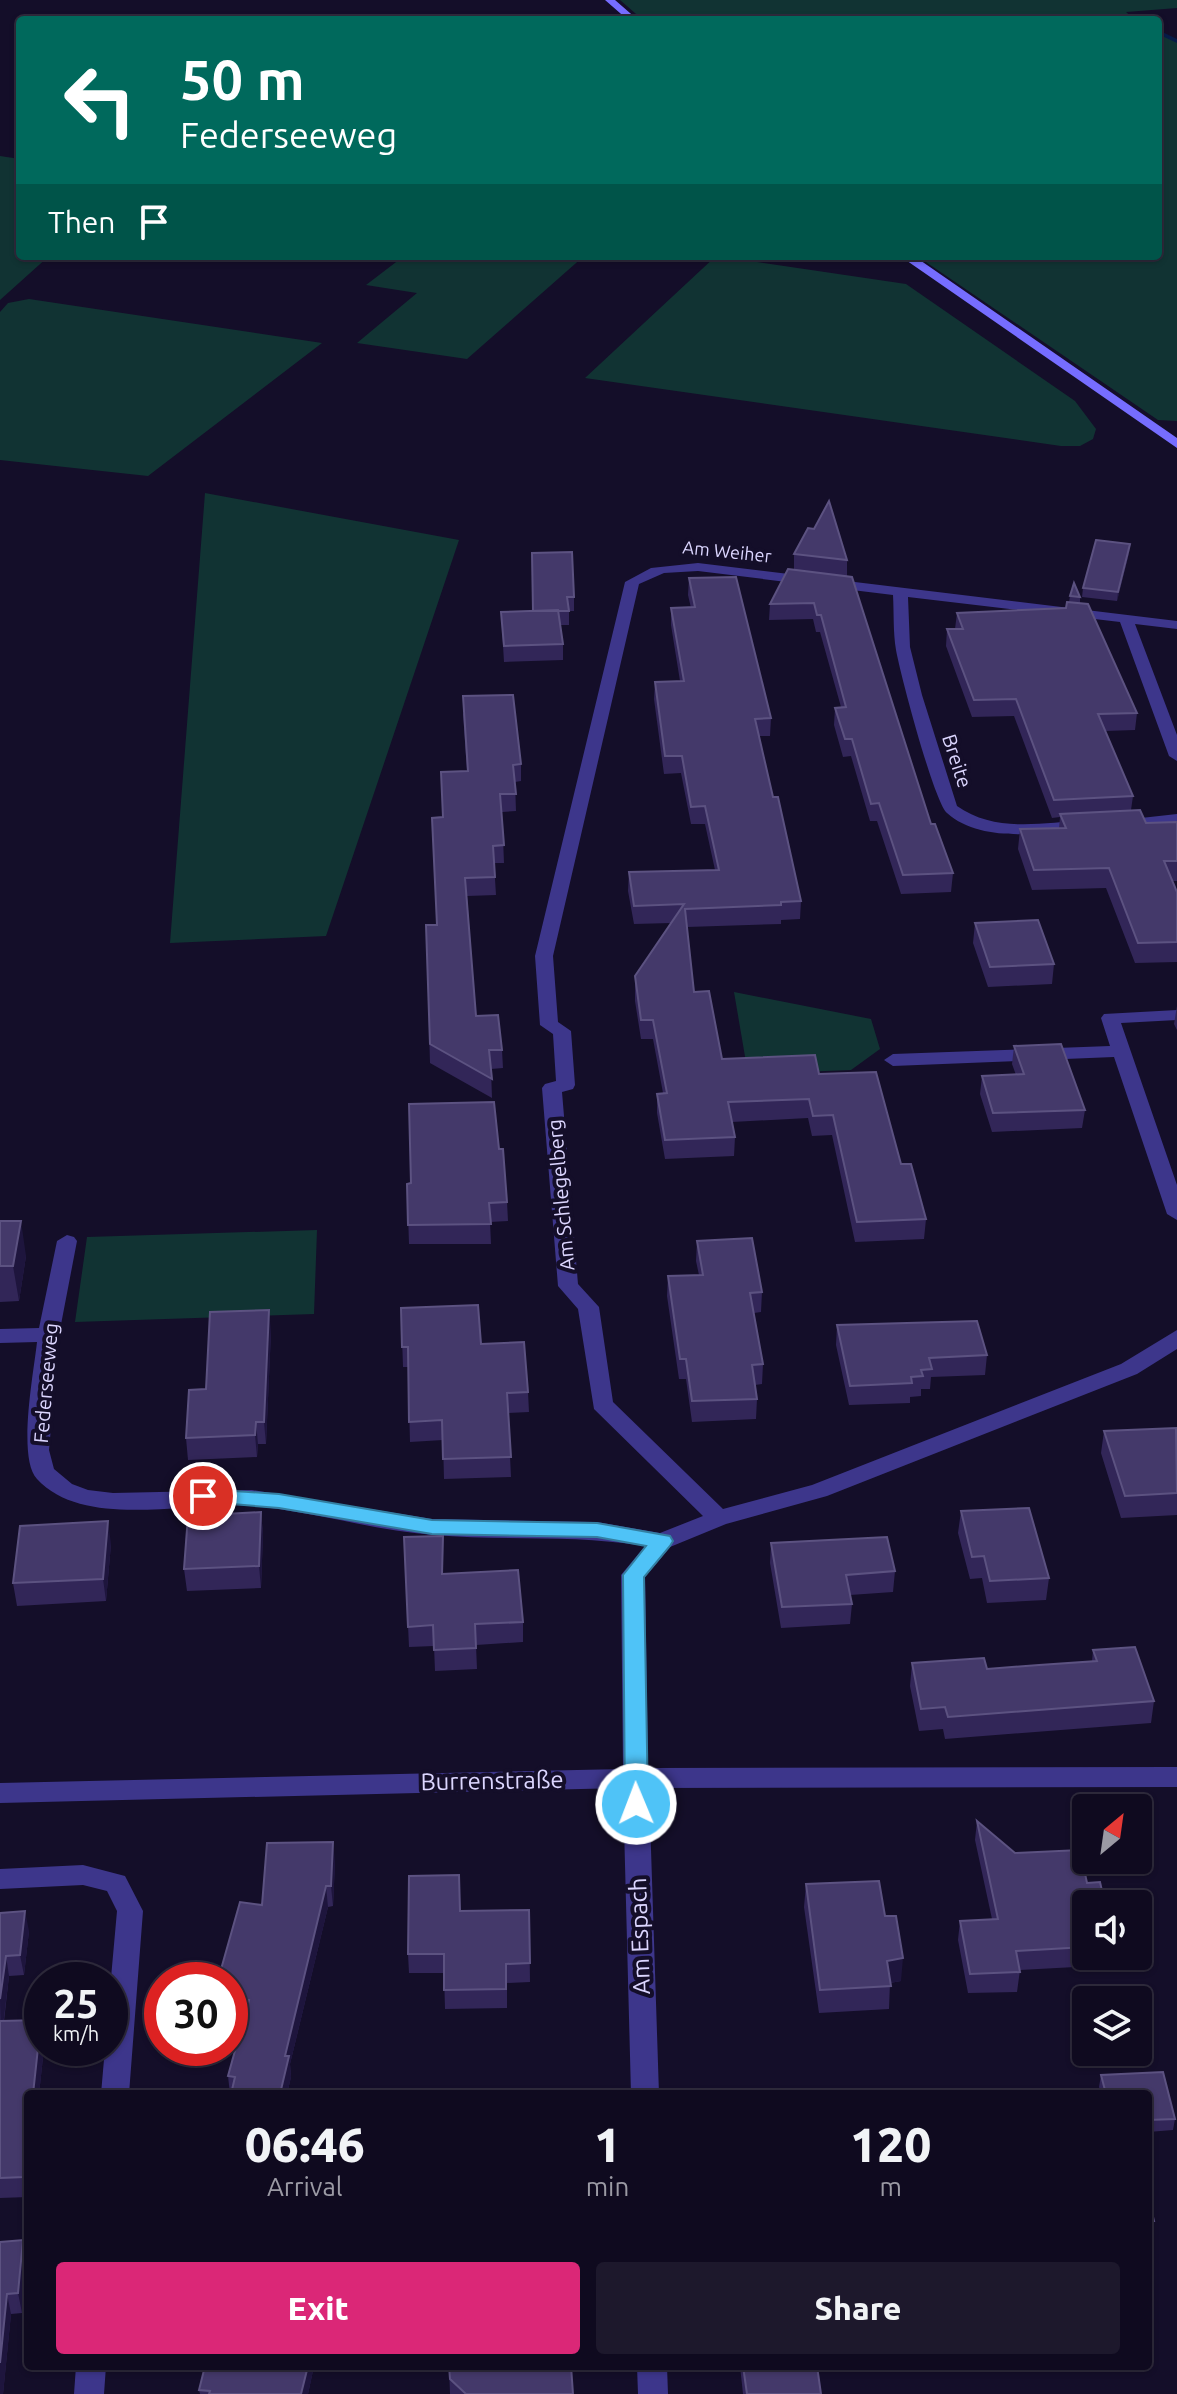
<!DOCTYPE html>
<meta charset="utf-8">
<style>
body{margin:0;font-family:Ubuntu,sans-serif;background:#1d182c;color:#f1f3f6;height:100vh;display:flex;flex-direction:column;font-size:30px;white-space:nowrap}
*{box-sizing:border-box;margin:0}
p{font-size:26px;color:#9b9aa4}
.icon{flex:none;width:44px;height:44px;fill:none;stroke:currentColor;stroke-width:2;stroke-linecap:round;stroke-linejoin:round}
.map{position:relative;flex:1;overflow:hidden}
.sheet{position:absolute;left:24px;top:2090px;width:1128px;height:280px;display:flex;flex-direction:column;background:#0f0a1f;border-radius:8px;box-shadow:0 2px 6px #0004,0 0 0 2px #2f2b3d}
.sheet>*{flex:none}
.banner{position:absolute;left:16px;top:16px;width:1146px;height:244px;border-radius:8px;box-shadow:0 2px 6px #0004,0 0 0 2px #2f2b3d;background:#00695c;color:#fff;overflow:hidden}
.needle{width:52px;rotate:29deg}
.buttons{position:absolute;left:1072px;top:1794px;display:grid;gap:16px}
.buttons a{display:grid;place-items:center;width:80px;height:80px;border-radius:8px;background:#0f0a1f;box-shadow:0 2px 6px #0004,0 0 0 2px #2f2b3d;font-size:40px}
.speed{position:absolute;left:24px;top:1962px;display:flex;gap:16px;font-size:40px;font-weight:700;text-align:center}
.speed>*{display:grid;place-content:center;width:104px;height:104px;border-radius:50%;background:#0f0a1f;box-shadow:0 2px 6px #0004,0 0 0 2px #2f2b3d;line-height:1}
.speed small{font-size:20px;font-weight:400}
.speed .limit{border:12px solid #d22;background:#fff;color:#111}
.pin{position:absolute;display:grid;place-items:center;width:68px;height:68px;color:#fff;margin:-34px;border:4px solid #fff;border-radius:50%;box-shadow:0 2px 8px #0007}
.me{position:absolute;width:88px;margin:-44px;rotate:359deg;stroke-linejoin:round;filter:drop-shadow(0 0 6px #0008)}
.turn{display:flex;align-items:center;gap:28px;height:168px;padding:0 32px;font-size:36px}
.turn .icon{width:104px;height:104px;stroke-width:2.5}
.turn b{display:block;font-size:56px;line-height:68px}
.then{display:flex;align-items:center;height:76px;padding:0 32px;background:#0003;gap:16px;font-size:30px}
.eta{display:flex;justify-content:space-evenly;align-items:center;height:136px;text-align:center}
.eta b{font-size:48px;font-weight:800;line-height:56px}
.cta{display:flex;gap:16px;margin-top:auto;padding:16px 32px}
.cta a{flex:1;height:92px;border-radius:8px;background:#db2777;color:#fff;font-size:32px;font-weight:800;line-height:92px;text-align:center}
.cta a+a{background:#1d182c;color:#f1f3f6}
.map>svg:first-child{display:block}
</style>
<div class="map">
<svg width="1177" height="2394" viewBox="0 0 1177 2394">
<rect width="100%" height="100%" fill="#140e29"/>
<!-- green -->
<path fill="#133" d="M620 0H1177V8L1126 12 1135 20H643Z
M1158 32 1177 41V421L1158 420 917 256H1158Z
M0 156 20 159V256H49L0 300Z
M404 256H584L467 359 357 343 417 293 366 285Z
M716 256 906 284 1075 401 1096 429 1093 439 1080 446H1061L585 378Z
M29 299 322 343 148 476 0 460V312L8 303Z
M205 493 459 540 326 936 170 943Z
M734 992 871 1019 880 1049 851 1070 748 1074Z
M317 1230 314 1314 75 1322 87 1237Z"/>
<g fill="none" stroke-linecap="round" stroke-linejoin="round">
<!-- stream -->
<path fill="#071c49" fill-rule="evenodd" d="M1158 30 1177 39V43L1158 34Z"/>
<!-- street -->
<path fill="#3d368b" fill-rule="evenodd" d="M698 563 1177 621V629L1135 624 1177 735V761L1169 756 1120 622 908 597 910 647 922 695 957 806C995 833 1042 823 1085 820L1093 825C1084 834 1043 834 1028 834 1000 835 968 832 947 813 934 802 900 673 896 650 893 632 894 613 893 595L698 571 664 573 639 584 553 956 558 1022 571 1031 575 1085 573 1089 562 1092 578 1284 599 1307 613 1402 723 1509 812 1485 1121 1364 1177 1330V1349L1137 1374 827 1496 726 1524 670 1547 645 1577 648 1768 1177 1767V1787L649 1788 659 2094H631L623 1788 0 1803V1783L623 1769 621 1575 645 1546C572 1534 505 1541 433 1535 373 1530 314 1512 253 1506 190 1500 85 1531 37 1479 17 1458 34 1371 37 1342L0 1343V1329L39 1328 57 1241 67 1235 74 1237 77 1241 59 1335 49 1450 54 1469 72 1484 88 1490 113 1493 252 1490 432 1519 597 1522 660 1533 703 1516 594 1409 578 1309 558 1286 542 1088 545 1084 556 1081 553 1034 540 1025 535 956 625 582 651 568Z
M1177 814V824L1141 828 1133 823 1141 818Z
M1177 1010V1020L1121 1023 1177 1185V1220L1167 1214 1114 1057 893 1066 884 1060 893 1054 1110 1046 1101 1018 1104 1014Z
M83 1865 125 1876 143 1911 129 2094H101L105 2048H110V1989L117 1911 107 1891 83 1885 0 1889V1869Z
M76 2366H106L104 2394H74Z
M637 2366H667L668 2394H638Z"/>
<!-- secondary -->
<path fill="#766dff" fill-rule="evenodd" d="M605 0H615L638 20H628Z
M900 256H914L1177 438V448Z"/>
</g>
<!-- wall -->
<path fill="#322658" d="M1130 544 1129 553 1117 601 1082 597 1083 588Z
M532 553 574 597V611H569V625H560L563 644V660L504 662 501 612 533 611Z
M794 554 847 560V576L931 824 953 873 951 892 901 894 877 821H870L851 756 843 757 834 725 835 708 841 707 820 632H816L813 619 769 620 770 604 794 569Z
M689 578 771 718 770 736H759L773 797 801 901 800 919 781 920V924L687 927 694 992 722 1059 819 1074 901 1164 926 1219 924 1239 855 1242 832 1135 812 1136 808 1118 732 1122 735 1137 734 1156 665 1159 657 1113V1094L663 1093 653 1039H641L635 1001V976L671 923 634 924 628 891 629 872 715 870 705 824H691L681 773 664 774 654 699 655 682 680 681 671 625V608H691L688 595Z
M1070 596 1080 597V603L1137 713 1135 730 1105 731 1133 796 1131 810 1146 823 1177 822V881H1172L1177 892V962L1135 963 1106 888 1032 890 1018 849 1020 829 1059 828 1060 817 1052 818 1014 716 972 717 946 646 947 629H955L957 613 1066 608 1069 602Z
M463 713 521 764V781L515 782 516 811 502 812 504 863H494L496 895 467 896 476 1016 502 1050 503 1068 491 1069 492 1098 430 1063 426 925H437L443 817 467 771Z
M975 923 1054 964 1052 984 988 987 973 943Z
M1177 1006V1030L1174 1024Z
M1014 1046 1085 1110 1082 1128 992 1132 980 1094 982 1076 1016 1075 1012 1064Z
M499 1149 507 1202 508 1221 490 1222 491 1244H409L407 1184 411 1183Z
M0 1221 26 1256 19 1301 0 1302Z
M697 1241 762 1292 761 1312 754 1313 763 1364 762 1384 755 1385 757 1399 756 1419 692 1422 686 1379H679L667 1296 668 1276 699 1275 696 1261Z
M401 1308 481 1344 528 1392 529 1412 508 1413 511 1477 444 1479 443 1440 410 1442 408 1367H403Z
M837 1325 987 1355 985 1375 931 1377 930 1389H921V1396L910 1397V1403L849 1405 836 1345Z
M271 1332 266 1444H258L257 1457 188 1460 186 1438 206 1389Z
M1177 1430V1515L1121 1518 1101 1453 1104 1431Z
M961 1511 1049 1578 1046 1600 987 1603 982 1578 970 1579 958 1533Z
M261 1512 263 1534 261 1588 187 1591 184 1569Z
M443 1536V1574L523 1622V1642L476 1645 477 1669 435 1671 434 1646 409 1647 404 1537Z
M771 1543 895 1571 893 1592 850 1595 852 1604 850 1624 781 1628 770 1563Z
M111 1544 106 1601 17 1606 13 1583Z
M1093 1650 1154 1701 1151 1723 945 1739 943 1729 919 1731 910 1686 912 1663 987 1669 1092 1661Z
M977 1821 1015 1853 1086 1904V1956H1114L1112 1965 1020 1970 1017 1992 968 1993 958 1940 960 1921 992 1919 975 1840Z
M335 1862 333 1906 328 1907 290 2064 291 2077 287 2094H230L228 2076 243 2020 230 2018V1980L262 1905Z
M806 1884 885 1916 901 1981 890 1983 889 2009 819 2013 804 1907Z
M529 1910 530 1982 507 1983V2008L445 2009 444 1973H409L408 1954 460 1911Z
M0 1913 29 1931 24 1975 9 1976 4 2021 41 2020 42 2026V2048H44L39 2094H28V2197L0 2198Z
M1163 2072 1175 2119 1173 2130 1148 2132V2094H1101L1099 2087 1101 2075Z
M1148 2196 1154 2221 1149 2243H1148Z
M23 2240 27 2261 22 2313 11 2314 3 2394H0V2242Z
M205 2366H314L308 2394H200L199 2390Z
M449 2366 573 2394H450Z
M740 2366H817L821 2394H743Z"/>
<!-- shaded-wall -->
<path fill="#1e153d" d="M1130 544 1129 553 1117 601 1118 592Z
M21 1221 26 1256 19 1301 13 1266Z
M269 1310 271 1332 266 1444 264 1422Z
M256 1422 258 1444 257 1457 255 1435Z
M261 1512 263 1534 261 1588 259 1566Z
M108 1521 111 1544 106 1601 103 1579Z
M333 1842 335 1862 333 1906 331 1886Z
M326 1886 328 1907 290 2064 291 2077 287 2094H280L285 2056Z
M25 1911 29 1931 24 1975 20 1955Z
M6 1956 9 1976 1 2042 0 1999Z
M903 1958 901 1981 884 1984 887 1961Z
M41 2020 42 2048H44L39 2094H33Z
M28 2138V2197L24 2177Z
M23 2240 27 2261 22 2313 18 2293Z
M7 2294 11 2314 3 2394H0V2363Z
M308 2366H314L308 2394H301Z"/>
<!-- building -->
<path fill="#44396a" stroke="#5c5281" stroke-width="2" d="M829 501 847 560 794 554 808 528 814 529Z
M1096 540 1130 544 1118 592 1083 588Z
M572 552 574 597H567L569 611H533L532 553Z
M788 569 852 577 931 824H935L953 873 903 875 879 803 871 804 852 739H845L835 708 846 707 821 615H817L814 603 770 604Z
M736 577 771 718 755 719 773 797H778L801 901 781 902V905L685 909 694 992 709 991 722 1059 815 1055 819 1074 876 1072 901 1164H911L926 1219 857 1222 833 1115 813 1116 809 1099 728 1102 735 1137 665 1140 657 1094 667 1093 653 1020H641L635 976 684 904 634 906 629 872 719 870 705 806 691 807 682 756H665L655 682 684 681 671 608 695 607 689 578Z
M1074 583 1080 597 1070 596Z
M1067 602 1088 604 1137 713 1098 714 1133 796 1054 800 1016 699 974 700 947 629H963L957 613 1066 608Z
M558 610 563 644 504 646 501 612Z
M513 695 521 764 513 765 516 794H500L504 845 493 846 495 877 465 878 476 1016 498 1015 502 1050H489L492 1079 430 1044 426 925H437L432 818 443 817 441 772 468 771 463 696Z
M1140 810 1146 823 1177 822V861H1164L1177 892V942L1138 943 1109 868 1034 870 1020 829 1066 828 1060 814Z
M1038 920 1054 964 990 967 975 923Z
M1061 1044 1085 1110 993 1113 982 1076 1024 1074 1014 1046Z
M494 1102 499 1149H503L507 1202 489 1203 491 1224 408 1225 407 1184 411 1183 409 1104Z
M0 1221H21L13 1266H0Z
M752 1238 762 1292 750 1293 763 1364 752 1365 757 1399 692 1401 686 1359H680L668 1276 703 1275 697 1241Z
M478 1305 481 1344 524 1342 528 1392 507 1393 511 1457 443 1459 442 1420 409 1422 408 1347H402L401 1308Z
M269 1310 264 1422H256L255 1435 186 1438 189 1390 206 1389 210 1312Z
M977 1321 987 1355 929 1358 932 1369 921 1370 923 1376 911 1377 912 1383 850 1386 837 1325Z
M1176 1428 1177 1493 1125 1496 1104 1431Z
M1029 1508 1049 1578 990 1581 984 1556 972 1557 961 1511Z
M261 1512 259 1566 184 1569 188 1516Z
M108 1521 103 1579 13 1583 20 1526Z
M443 1536 442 1574 518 1570 523 1622 475 1624 476 1648 434 1650 433 1625 408 1627 404 1537Z
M887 1537 895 1571 846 1575 852 1604 782 1607 771 1543Z
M1135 1647 1154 1701 948 1717 945 1707 921 1709 912 1663 984 1658 987 1669 1039 1665 1097 1661 1093 1650Z
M977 1821 1015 1853 1080 1850 1087 1883 1100 1882 1105 1904H1086V1947L1016 1951 1020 1972 970 1974 960 1921 998 1919Z
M333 1842 331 1886H326L285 2056H289L280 2094H231L235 2077 228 2076 249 2000 230 1998V1980H218L240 1902 262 1905 267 1843Z
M459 1875 460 1911 529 1910 530 1963 506 1964V1989L444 1990V1954H408L409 1876Z
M879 1881 885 1916H896L903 1958 887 1961 891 1986 820 1990 806 1884Z
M25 1911 20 1955 6 1956 0 1999V1913Z
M41 2020 33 2094H28V2138L24 2177 0 2178V2021Z
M1163 2072 1175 2119 1148 2120V2094H1106L1101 2075Z
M1148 2196 1154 2221H1148Z
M23 2240 18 2293 7 2294 0 2363V2242Z
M205 2366H308L301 2394H209L210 2391 199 2390Z
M449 2366H571L573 2394H466L450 2379Z
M743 2366H817L821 2394H747Z"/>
<!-- route -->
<path fill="#4fc3f7" stroke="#337fa1" stroke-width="2" d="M203 1489 279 1494 432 1520 597 1523 670 1536 673 1541 670 1546 644 1577 648 1804 645 1810 636 1813 628 1810 625 1804 623 1575 646 1546 597 1537 432 1534 279 1508 196 1501 193 1496 196 1491Z"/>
<g text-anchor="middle" stroke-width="8" stroke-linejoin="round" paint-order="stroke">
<!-- far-street labels -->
<g font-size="18" fill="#dcd6ff" stroke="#140e29">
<text transform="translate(727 552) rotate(6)" y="6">Am Weiher</text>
</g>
<!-- street labels -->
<g font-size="20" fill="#dcd6ff" stroke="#140e29">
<text transform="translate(957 761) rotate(72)" y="7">Breite</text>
<text transform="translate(561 1195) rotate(-95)" y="7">Am Schlegelberg</text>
<text transform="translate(46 1383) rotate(-85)" y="7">Federseeweg</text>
</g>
<!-- near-street labels -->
<g font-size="24" fill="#dcd6ff" stroke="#140e29">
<text transform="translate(492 1781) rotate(-1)" y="8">Burrenstraße</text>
<text transform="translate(640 1936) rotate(-92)" y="8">Am Espach</text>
</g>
</g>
</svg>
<div class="buttons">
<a><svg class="needle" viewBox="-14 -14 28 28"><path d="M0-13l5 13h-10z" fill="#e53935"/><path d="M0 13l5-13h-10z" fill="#9b9aa4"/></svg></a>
<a><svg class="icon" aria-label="sound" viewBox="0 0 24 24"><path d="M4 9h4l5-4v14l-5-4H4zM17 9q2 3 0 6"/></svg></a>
<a><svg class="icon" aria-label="layers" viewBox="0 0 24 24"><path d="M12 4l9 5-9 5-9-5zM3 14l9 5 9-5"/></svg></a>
</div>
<div class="speed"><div>25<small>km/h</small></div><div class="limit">30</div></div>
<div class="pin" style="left:203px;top:1496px;background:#d93025"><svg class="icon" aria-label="arrive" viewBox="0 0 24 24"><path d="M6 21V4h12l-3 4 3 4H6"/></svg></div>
<svg class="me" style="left:636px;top:1804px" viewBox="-20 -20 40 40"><circle r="17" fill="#4fc3f7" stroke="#fff" stroke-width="3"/><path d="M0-11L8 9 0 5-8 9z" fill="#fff"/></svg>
<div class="banner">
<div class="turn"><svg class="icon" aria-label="left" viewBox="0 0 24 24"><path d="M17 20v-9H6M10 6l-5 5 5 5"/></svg><div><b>50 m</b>Federseeweg</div></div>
<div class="then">Then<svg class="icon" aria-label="arrive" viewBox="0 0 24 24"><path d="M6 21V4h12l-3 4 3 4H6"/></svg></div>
</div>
<section class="sheet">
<div class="eta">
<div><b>06:46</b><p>Arrival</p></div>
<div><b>1</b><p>min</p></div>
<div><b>120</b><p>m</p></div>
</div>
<div class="cta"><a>Exit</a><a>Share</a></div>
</section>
</div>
